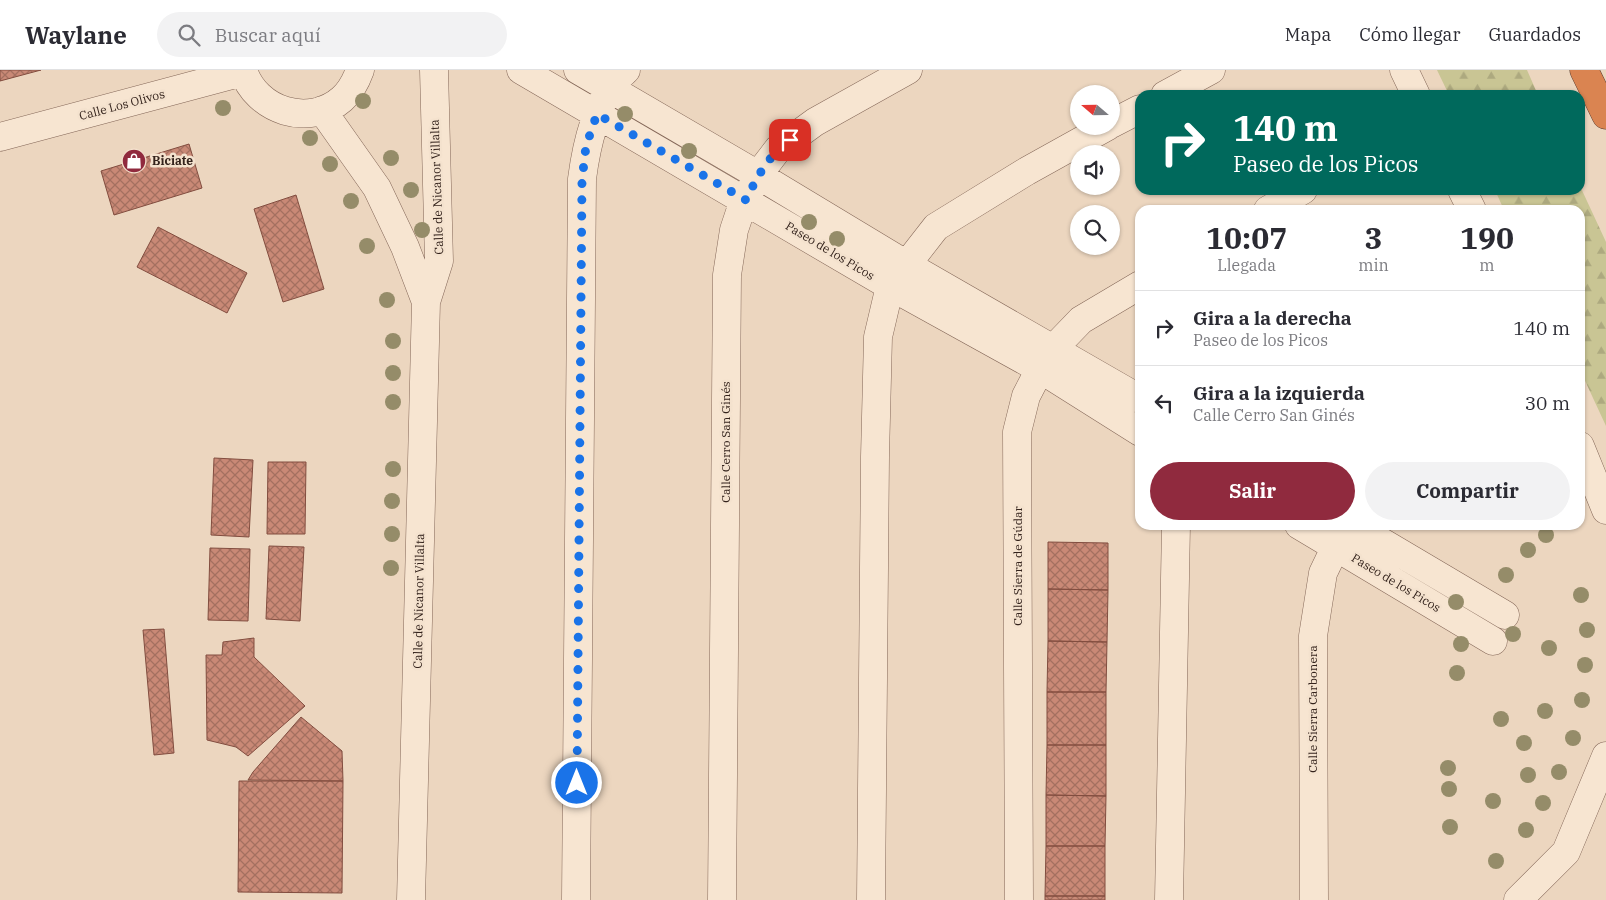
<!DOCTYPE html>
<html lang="es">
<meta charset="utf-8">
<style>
body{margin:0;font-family:"IBM Plex Serif",serif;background:#f2f2f3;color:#2b2b33;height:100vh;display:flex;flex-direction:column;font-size:19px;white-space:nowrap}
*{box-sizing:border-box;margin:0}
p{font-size:16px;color:#7c7c81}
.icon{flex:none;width:28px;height:28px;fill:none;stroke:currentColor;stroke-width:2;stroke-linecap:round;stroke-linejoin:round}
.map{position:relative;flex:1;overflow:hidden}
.details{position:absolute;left:1135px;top:135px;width:450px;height:325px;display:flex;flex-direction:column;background:#fff;border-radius:15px;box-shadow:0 1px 4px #0004}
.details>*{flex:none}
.guide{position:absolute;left:1135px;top:20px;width:450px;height:105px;border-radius:15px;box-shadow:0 1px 4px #0004;background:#00695c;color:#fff;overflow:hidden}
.needle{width:32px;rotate:290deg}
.buttons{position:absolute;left:1070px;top:15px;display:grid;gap:10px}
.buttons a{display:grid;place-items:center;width:50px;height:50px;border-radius:50%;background:#fff;box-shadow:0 1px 4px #0004;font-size:25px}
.pin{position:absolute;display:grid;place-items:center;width:42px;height:42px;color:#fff;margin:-21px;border-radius:10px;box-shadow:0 2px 8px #0006}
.me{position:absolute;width:55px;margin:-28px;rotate:0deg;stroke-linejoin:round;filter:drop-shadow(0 0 4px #0008)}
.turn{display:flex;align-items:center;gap:18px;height:105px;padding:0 15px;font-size:22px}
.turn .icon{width:65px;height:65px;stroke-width:2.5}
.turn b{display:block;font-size:35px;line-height:42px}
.eta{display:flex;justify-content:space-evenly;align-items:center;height:85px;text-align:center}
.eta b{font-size:30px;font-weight:700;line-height:35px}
.button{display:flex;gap:10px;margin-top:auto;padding:10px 15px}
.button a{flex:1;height:58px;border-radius:30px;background:#902a3e;color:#fff;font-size:20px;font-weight:700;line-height:58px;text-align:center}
.button a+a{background:#f2f2f3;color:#2b2b33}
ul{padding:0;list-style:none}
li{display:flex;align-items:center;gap:15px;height:75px;padding:0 15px;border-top:1px solid #e1e1e2}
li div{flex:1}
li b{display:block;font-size:19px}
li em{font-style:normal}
header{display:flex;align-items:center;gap:30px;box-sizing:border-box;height:70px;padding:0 25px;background:#fff;border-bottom:1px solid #e1e1e2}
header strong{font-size:24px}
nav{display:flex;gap:28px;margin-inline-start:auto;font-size:18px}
.search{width:350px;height:45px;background:#f2f2f3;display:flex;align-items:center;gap:12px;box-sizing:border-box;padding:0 18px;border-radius:28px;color:#7c7c81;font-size:19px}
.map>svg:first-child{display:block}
</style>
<header>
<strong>Waylane</strong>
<div class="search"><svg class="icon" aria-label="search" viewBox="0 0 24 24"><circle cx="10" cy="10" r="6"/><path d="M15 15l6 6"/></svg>Buscar aquí</div>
<nav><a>Mapa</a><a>Cómo llegar</a><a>Guardados</a></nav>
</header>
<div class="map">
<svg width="1606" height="830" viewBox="0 0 1606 830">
<defs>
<pattern id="forest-firs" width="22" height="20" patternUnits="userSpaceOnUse" patternTransform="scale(1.25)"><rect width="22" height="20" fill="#c9c594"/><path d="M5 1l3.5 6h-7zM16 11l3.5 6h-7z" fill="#ada97f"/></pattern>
<pattern id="building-cross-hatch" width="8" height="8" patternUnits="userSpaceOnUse" patternTransform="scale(1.25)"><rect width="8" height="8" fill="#c98976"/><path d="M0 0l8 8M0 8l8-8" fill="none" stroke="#a47060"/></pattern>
</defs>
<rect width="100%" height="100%" fill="#ecd6bf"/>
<!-- forest -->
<path fill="url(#forest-firs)" d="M1437 0H1527L1538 25H1449Z
M1580 116 1606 172V356L1580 300V140H1504L1495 120H1580Z"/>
<!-- building -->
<path fill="url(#building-cross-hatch)" stroke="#824d3f" d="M0 0H41L0 11Z
M189 74 202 118 114 145 101 101Z
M296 125 324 219 283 232 254 139Z
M158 157 247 203 227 243 137 197Z
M214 388 253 390 249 467 211 465Z
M268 392H306L305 464H267Z
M1048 472 1108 473V520L1048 519Z
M269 476 304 477 300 551 266 549Z
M210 478 250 479 248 551 208 550Z
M1048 519 1108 520 1107 572 1048 571Z
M164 559 174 683 154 685 143 560Z
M254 568V587L305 636 248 686 236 677 207 670 206 585H222L223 572Z
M1048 571 1107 572 1106 622H1047Z
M1047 622H1106V675H1047Z
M301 647 342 681 343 711 248 710 253 702Z
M1047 675H1106V726L1046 725Z
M239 711H343L342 823 238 822Z
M1046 725 1106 726 1105 776H1046Z
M1046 776H1105V826H1045Z
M1045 826H1105V830H1045Z"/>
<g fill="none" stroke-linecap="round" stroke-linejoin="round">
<!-- street casing -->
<g stroke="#846758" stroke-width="29">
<path id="street" d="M243 0C256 41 309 58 342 29 351 21 356 11 360 0
M521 0 890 216 1040 299 1140 362
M578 0 758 105 907 195 1140 329
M1404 0 1416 25
M1165 25 1211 0
M322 40 377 118 405 177 426 232
M1111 54 1140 39
M0 67 243 2
M1462 120 1472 140
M1268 140 1303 120
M1580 376 1606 440
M1299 455 1493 571
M1353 455 1505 545
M411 830 426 232 439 191 434 0
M576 830 582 109C586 78 594 41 613 14 616 9 622 4 626 0
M722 830 727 205 734 160 741 139 758 105 778 79 815 52 908 0
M871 830 875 387 878 267 890 216 936 157 1027 101 1108 56
M1019 830 1017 362 1026 326 1040 299 1054 278 1081 250 1140 215
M1169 830 1176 455
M1314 830 1313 566 1323 503 1346 455
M1518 830 1566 782 1606 686"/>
</g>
<!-- highway casing -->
<g stroke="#51372c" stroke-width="29">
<path id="highway" d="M1584 0 1606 45"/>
</g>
<!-- street -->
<use href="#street" stroke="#f7e5d1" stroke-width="28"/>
<!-- highway -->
<use href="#highway" stroke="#da8451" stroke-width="28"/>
</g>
<!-- trees -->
<g fill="#958c69">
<circle cx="363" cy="31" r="8"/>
<circle cx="223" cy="38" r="8"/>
<circle cx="625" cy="44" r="8"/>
<circle cx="310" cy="68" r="8"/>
<circle cx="689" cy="81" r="8"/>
<circle cx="391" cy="88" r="8"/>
<circle cx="330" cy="94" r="8"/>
<circle cx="411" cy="120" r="8"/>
<circle cx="351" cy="131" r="8"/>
<circle cx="809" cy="152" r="8"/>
<circle cx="422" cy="160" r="8"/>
<circle cx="837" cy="169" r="8"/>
<circle cx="367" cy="176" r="8"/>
<circle cx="387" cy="230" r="8"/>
<circle cx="393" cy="271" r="8"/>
<circle cx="393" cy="303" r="8"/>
<circle cx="393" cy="332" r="8"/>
<circle cx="393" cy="399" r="8"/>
<circle cx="392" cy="431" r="8"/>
<circle cx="392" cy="464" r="8"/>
<circle cx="1546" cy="465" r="8"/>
<circle cx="1528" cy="480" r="8"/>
<circle cx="391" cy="498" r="8"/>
<circle cx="1506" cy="505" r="8"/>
<circle cx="1581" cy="525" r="8"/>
<circle cx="1456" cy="532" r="8"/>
<circle cx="1587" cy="560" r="8"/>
<circle cx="1513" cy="564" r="8"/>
<circle cx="1461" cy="574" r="8"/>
<circle cx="1549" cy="578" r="8"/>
<circle cx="1585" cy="595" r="8"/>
<circle cx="1457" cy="603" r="8"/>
<circle cx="1582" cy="630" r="8"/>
<circle cx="1545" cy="641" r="8"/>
<circle cx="1501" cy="649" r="8"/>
<circle cx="1573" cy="668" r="8"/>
<circle cx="1524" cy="673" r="8"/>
<circle cx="1448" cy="698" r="8"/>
<circle cx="1559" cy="702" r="8"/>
<circle cx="1528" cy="705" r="8"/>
<circle cx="1449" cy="719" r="8"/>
<circle cx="1493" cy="731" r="8"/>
<circle cx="1543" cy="733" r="8"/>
<circle cx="1450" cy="757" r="8"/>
<circle cx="1526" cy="760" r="8"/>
<circle cx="1496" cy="791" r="8"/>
</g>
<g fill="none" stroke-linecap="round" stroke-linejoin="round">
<!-- route -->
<path stroke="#1a73e8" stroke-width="9" stroke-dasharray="0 16.2" d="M577 713 582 110 586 76 597 44 746 130C757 107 768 86 790 70"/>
</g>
<!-- icons -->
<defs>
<g id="shop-disc" transform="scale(1.25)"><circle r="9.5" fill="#902a3e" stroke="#f4e2ce"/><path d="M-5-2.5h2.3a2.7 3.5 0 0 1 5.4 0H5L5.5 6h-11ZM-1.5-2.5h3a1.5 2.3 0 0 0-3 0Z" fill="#fff"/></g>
</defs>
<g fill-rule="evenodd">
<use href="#shop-disc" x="134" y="91"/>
</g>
<g text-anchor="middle" stroke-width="5" stroke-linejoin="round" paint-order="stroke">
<!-- street labels -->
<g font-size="12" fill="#34231c" stroke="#f4e2ce">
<text transform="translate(122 35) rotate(-15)" y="4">Calle Los Olivos</text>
<text transform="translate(437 117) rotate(-92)" y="4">Calle de Nicanor Villalta</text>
<text transform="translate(830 181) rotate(31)" y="4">Paseo de los Picos</text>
<text transform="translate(726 372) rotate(-90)" y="4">Calle Cerro San Ginés</text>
<text transform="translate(1018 496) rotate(-90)" y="4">Calle Sierra de Gúdar</text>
<text transform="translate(1396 513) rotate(31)" y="4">Paseo de los Picos</text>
<text transform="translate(419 531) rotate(-89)" y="4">Calle de Nicanor Villalta</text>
<text transform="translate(1313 639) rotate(-90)" y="4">Calle Sierra Carbonera</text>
</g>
<!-- poi labels -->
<g font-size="12" font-weight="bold" fill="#34231c" stroke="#f4e2ce" text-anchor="start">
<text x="152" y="95">Biciate</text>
</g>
</g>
</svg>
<div class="buttons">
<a><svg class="needle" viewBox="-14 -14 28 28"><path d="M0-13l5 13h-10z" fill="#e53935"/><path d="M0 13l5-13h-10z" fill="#7c7c81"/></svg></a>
<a><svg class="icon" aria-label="sound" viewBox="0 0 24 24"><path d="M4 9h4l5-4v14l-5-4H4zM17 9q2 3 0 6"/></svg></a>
<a><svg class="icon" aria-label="search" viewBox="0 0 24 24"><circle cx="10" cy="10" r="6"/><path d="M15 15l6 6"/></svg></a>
</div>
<div class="pin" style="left:790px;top:70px;background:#d93025"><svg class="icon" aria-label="arrive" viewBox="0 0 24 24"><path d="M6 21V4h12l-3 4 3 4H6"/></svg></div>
<svg class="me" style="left:577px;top:713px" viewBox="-20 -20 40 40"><circle r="17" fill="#1a73e8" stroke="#fff" stroke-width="3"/><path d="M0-11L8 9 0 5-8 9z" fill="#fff"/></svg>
<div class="guide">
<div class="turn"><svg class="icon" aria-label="right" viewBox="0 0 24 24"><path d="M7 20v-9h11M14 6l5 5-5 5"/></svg><div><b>140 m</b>Paseo de los Picos</div></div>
</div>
<section class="details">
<div class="eta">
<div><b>10:07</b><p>Llegada</p></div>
<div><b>3</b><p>min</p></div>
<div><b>190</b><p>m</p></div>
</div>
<ul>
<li><svg class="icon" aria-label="right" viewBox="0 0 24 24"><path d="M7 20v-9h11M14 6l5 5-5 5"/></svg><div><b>Gira a la derecha</b><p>Paseo de los Picos</p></div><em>140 m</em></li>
<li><svg class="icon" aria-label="left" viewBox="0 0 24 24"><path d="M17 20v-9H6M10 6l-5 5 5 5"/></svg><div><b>Gira a la izquierda</b><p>Calle Cerro San Ginés</p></div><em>30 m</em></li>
</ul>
<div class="button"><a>Salir</a><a>Compartir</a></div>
</section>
</div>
